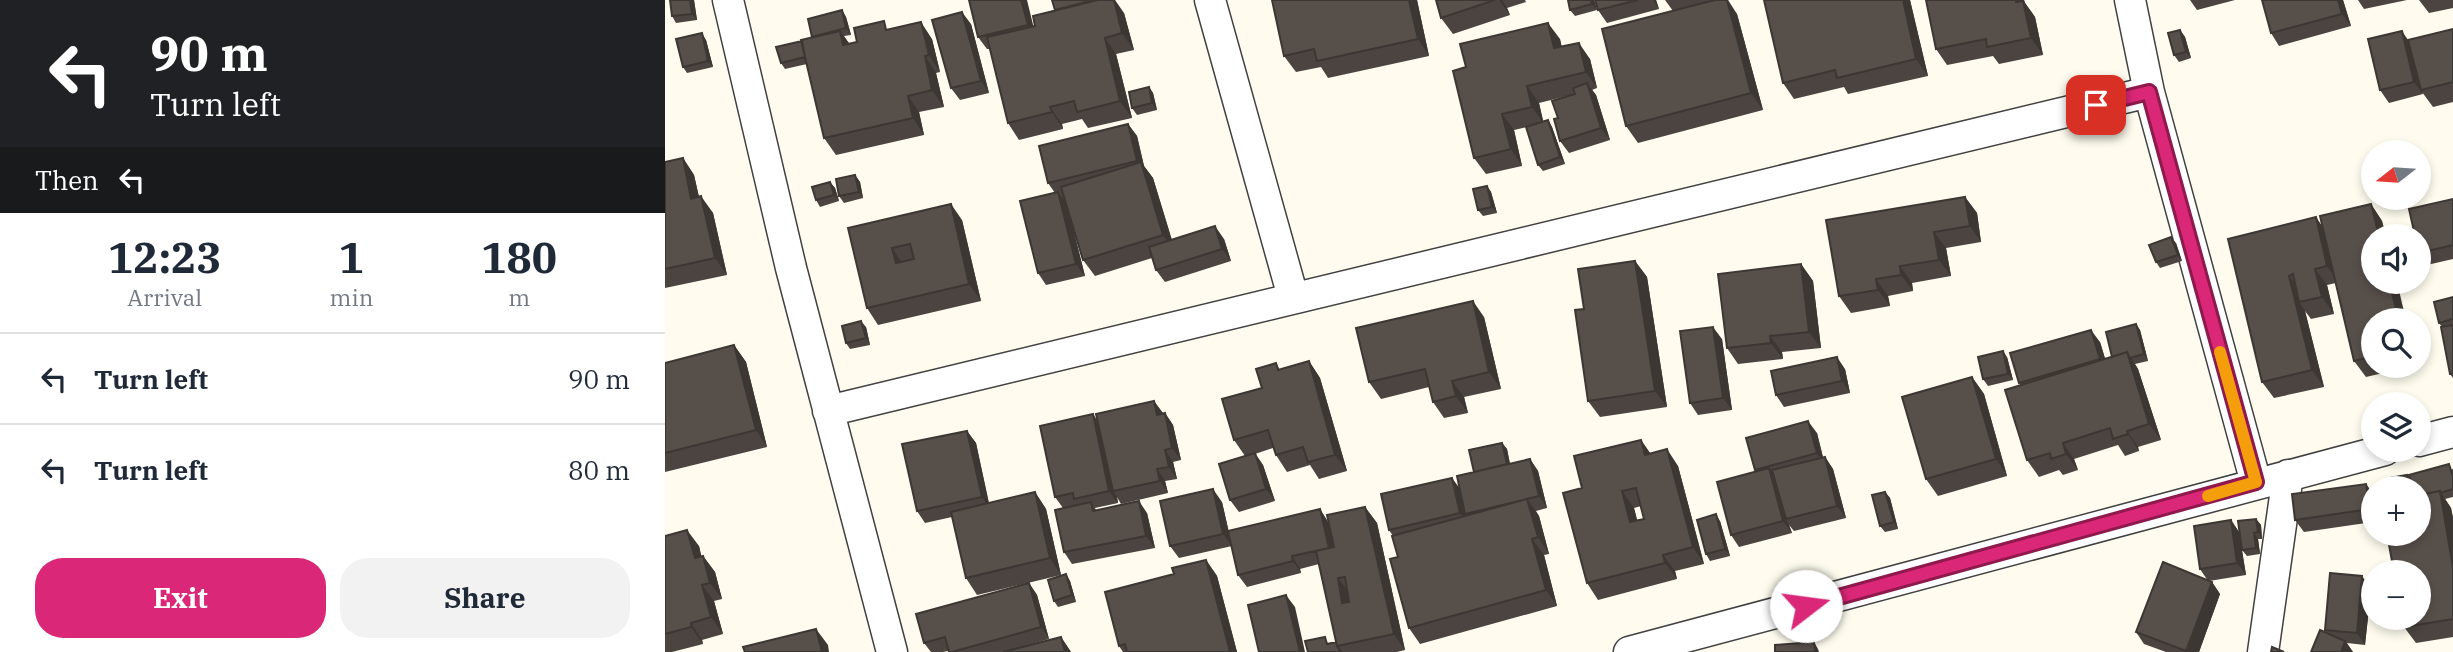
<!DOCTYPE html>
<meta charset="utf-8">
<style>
body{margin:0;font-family:"IBM Plex Serif",serif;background:#f2f2f3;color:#1f2937;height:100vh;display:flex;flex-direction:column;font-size:26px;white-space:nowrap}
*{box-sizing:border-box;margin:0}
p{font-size:23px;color:#747a83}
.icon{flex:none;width:38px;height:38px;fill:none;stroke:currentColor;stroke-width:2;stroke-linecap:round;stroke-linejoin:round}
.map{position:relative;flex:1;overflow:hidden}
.details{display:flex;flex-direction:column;background:#fff;width:665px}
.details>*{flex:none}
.top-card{background:#202124;color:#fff;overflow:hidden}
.needle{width:46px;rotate:253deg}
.fabs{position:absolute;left:1696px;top:140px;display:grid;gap:14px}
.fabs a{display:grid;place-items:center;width:70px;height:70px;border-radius:50%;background:#fff;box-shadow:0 4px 10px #0003;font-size:35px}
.pin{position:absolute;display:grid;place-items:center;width:60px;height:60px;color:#fff;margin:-30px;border-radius:14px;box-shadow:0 4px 10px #0006}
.me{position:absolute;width:77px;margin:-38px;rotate:75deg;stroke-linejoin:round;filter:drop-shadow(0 0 5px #0008)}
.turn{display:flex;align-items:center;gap:24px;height:147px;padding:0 35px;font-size:32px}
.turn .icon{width:91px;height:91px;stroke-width:2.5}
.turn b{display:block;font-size:49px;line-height:60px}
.then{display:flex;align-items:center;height:66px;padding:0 35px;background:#0003;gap:14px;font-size:26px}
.eta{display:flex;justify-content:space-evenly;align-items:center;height:119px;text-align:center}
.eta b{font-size:42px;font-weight:700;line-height:49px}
.action{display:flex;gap:14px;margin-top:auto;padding:14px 35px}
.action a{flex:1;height:80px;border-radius:28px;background:#db2777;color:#fff;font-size:28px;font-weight:700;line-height:80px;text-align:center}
.action a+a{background:#f2f2f3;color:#1f2937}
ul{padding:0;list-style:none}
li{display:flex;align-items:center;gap:21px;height:91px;padding:0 35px;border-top:2px solid #e0e1e3}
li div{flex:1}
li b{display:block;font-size:26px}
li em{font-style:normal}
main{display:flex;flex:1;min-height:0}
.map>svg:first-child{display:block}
</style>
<main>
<section class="details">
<div class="top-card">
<div class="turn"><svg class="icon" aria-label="left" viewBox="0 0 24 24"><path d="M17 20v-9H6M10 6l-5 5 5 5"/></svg><div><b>90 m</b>Turn left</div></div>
<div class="then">Then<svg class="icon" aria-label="left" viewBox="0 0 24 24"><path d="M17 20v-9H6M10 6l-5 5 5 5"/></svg></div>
</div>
<div class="eta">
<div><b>12:23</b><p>Arrival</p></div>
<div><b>1</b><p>min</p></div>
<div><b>180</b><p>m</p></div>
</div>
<ul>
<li><svg class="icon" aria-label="left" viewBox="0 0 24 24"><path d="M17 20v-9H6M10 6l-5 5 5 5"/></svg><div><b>Turn left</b></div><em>90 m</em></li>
<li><svg class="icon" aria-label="left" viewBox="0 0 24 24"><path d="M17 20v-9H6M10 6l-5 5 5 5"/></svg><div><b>Turn left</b></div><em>80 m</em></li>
</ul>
<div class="action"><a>Exit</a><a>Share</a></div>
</section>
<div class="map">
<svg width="1788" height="652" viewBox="0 0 1788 652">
<rect width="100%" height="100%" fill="#fffcef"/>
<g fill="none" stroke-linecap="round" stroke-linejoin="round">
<!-- street casing -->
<g stroke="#414141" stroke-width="33">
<path id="street" d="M63 0 126 268 227 652
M545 0 628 297
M1465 0 1484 92 1591 483
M163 411 1484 92
M1754 441 1788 432
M964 652 1720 450
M1598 652 1623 475"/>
</g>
<!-- street -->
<use href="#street" stroke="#fff" stroke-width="30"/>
</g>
<!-- wall -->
<path fill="#4b4440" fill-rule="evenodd" d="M5 0H29L32 20 11 23 7 16Z
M304 0 368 26 459 13 469 50 451 54 467 118 423 128 417 119 397 124 398 129 354 140 343 123 325 49H322L313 37Z
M752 0 764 56 663 78 656 67 631 72 619 56Z
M771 0H860L861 2 842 8 845 15 788 34 776 18Z
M929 0 932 10 910 16 905 10Z
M930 0H991L994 9 942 23 933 10Z
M1000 0H1050L1072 14 1098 110 973 143 961 126 1008 11Z
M1245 0 1263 76 1183 94 1179 87 1129 99 1118 83Z
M1261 0H1359L1360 3 1370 17 1378 55 1334 64 1328 56 1282 65 1271 49Z
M1525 0H1570L1532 10Z
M1597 0H1678L1686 26 1614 46 1606 33Z
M1693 0H1742L1699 9Z
M1754 0H1788V8L1764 13Z
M177 10 181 17 186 35 179 36 184 44 192 42 225 29 267 39 275 72 271 73 279 107 254 112 259 135 171 155 159 138 142 64 120 69 116 63 137 41 147 37Z
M306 24 324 93 295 100 286 88Z
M1788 29V102L1768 107 1757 92 1758 94 1724 103 1715 90 1743 40Z
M1515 30 1520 37 1526 58 1514 62 1509 55Z
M895 39 896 47 925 59 932 88 927 90 931 95 945 140 904 153 895 141 893 118 910 94 874 103 878 122 883 120 887 127 900 164 878 171 873 165 862 127 849 130 857 166 821 174 809 158 788 71Z
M41 40 48 67 22 73 18 67Z
M484 87 488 93 492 110 472 115 467 108Z
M463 124 472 136 479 166 488 178 507 240 559 239 566 261 500 282 491 270 487 258 430 276 418 260 405 217 420 276 381 285 373 273 390 193 383 183Z
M18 158 29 175 34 197 48 213 62 275 0 288V162Z
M190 175 195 182 198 198 179 203 174 196Z
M165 182 170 188 174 201 155 207 151 200Z
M822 186 826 192 832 213 818 216 813 210Z
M1300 197 1312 213 1316 242 1281 248 1286 276 1247 283 1248 291 1223 296 1225 306 1186 313 1174 296Z
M1788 199V259L1762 265 1754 253Z
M1706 204 1717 221 1721 236H1708V366H1748L1701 377 1689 361 1671 283 1662 285 1669 314 1646 319 1640 311 1659 387 1609 398 1597 382 1563 239 1651 217 1658 228Z
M297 220 316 301 213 325 202 308 183 228Z
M1511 243 1517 261 1495 268 1491 262Z
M970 261 982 277 1002 407 935 417 923 401 919 309Z
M1136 264 1148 281 1156 348 1117 352 1118 359 1073 364 1062 348Z
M1788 297V378L1785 374 1777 327 1774 323Z
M819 317 836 389 799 397 803 413 779 418 768 402 764 387 716 399 704 382Z
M1471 324 1475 330 1483 361 1470 364 1473 369 1496 440 1473 447 1474 451 1460 456 1453 445 1409 459 1413 470 1398 475 1394 470 1374 477 1362 460 1356 386 1354 383 1435 342 1440 359 1447 357Z
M201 327 205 345 185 349 181 343Z
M1057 339 1067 410 1033 415 1025 403Z
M69 345 81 362 102 447 0 472V363Z
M1342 357 1348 380 1323 386 1318 379Z
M644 361 655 378 682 471 654 479 645 465 622 472 611 455 608 448 590 454 598 465 610 501 574 512 565 500 580 456 569 440 611 363 615 370Z
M1180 369 1185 393 1119 407 1111 395Z
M1307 377 1319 394 1342 476 1273 496 1261 479Z
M489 401 498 414 500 413 508 425 516 460 508 462 512 479 500 481 503 493 456 504 452 497 453 503 430 508 431 510 482 513 490 548 407 564 399 552 398 508 390 497 432 421Z
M302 431 311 443 324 503 370 492 381 509 396 575 312 595 301 578 287 517 260 523 252 511Z
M1152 433 1158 457H1160L1168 469 1181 518 1129 531 1124 525 1127 533 1074 547 1066 535 1091 472 1090 470Z
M976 440 985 453 1013 466 1039 564 1010 571 1012 579 933 600 922 583 917 488ZM976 506 979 519 972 520 969 508Z
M837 443 842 449 845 464 865 459 873 471 882 508 871 511 874 516 884 554 879 555 892 606 755 644 744 628 733 557 728 536 724 530 795 489 809 472Z
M1788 469V497L1780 499 1786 508 1788 518V637L1751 643 1739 627 1754 534 1745 479Z
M1701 484 1708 494V522L1639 532 1630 520Z
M1220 492 1225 498 1233 529 1220 532 1215 526Z
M557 502 567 546 514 558 505 546Z
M700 507 712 523 740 650 732 652H643L671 642 654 564 635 569 636 573 582 587 573 575 655 509 663 522Z
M1591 519 1596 525 1597 539H1593L1595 554 1582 556 1577 550Z
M1566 520 1574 532 1581 575 1544 581 1547 582 1555 594 1534 652H1501L1479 644 1471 632 1543 581 1535 569Z
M1055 521 1065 556 1045 561 1041 554Z
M0 536 34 546 36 556H38L50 572 57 599 49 601 58 634 37 640 38 644 7 652H0Z
M541 560 552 576 572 652H458L454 646 509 574Z
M401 574 405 581 411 602 393 607 389 601Z
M364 583 372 595 384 639 342 651 396 637 406 652H284L283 651 278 652H266L259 643Z
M1706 589 1700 645 1682 643 1688 652H1646L1662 633 1660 630Z"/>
<!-- shaded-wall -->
<path fill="#3d3734" d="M25 0H29L32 20 27 14Z
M356 0H362L371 37 363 25Z
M449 0H450L459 13 469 50 457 33Z
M744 0H752L764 56 753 39Z
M834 0H837L842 8 845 15Z
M926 0H929L932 10 927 4Z
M988 0H991L994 9Z
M1062 0H1063L1072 14 1098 110 1086 93Z
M1238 0H1245L1263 76 1251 59Z
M1351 0H1359L1360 3 1370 17 1378 55 1366 38Z
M1673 0H1678L1686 26 1677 14Z
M177 10 181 17 186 35 181 28Z
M297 12 306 24 324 93 316 81Z
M256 22 267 39 275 72 264 55Z
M883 23 895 39 901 65 889 48Z
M1515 30 1520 37 1526 58 1521 52Z
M175 31 187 47 178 45Z
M1737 31 1745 43 1758 94 1749 82Z
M37 33 41 40 48 67 43 61Z
M440 38 451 54 467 118 455 101Z
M914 43 925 59 932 88 921 72Z
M260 56 271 73 279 107 267 90Z
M922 83 931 95 945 140 936 128Z
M862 86 874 103 879 124 867 107Z
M484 87 488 93 492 110 487 103Z
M243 96 254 112 259 135 248 118Z
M385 107 397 124 398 129 387 112Z
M837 114 849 130 857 166 846 149Z
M883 120 887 127 900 164 895 157Z
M463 124 472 136 479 166 488 178 510 251 498 235 479 171 472 161Z
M18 158 29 175 38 215 26 199Z
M190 175 195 182 198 198 194 192Z
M165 182 170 188 174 201 169 195Z
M822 186 826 192 832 213 827 207Z
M393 192 402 204 420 276 411 264Z
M36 196 48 213 62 275 50 258Z
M1300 197 1312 213 1316 242 1305 226Z
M286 204 297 220 316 301 304 284Z
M1706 204 1717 221 1721 236H1714Z
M1651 217 1662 234 1674 283 1662 266Z
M550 226 559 239 566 261 557 249Z
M1269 232 1281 248 1286 276 1274 260Z
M1506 237 1511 243 1517 261 1513 255Z
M227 248 238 264 231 263Z
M970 261 982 277 1002 407 990 391Z
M1136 264 1148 281 1156 348 1144 332Z
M1235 266 1247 283 1248 291 1236 275Z
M1650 269 1662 285 1669 314 1657 297Z
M1624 276 1636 292 1634 302 1640 311 1659 387 1647 370Z
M1211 279 1223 296 1225 306 1213 290Z
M1724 282H1732L1741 320H1734Z
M808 301 819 317 836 389 824 372Z
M196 321 201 327 205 345 201 338Z
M1471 324 1475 330 1483 361 1479 354Z
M1048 327 1057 339 1067 410 1058 398Z
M1426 330 1435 342 1444 371 1435 359Z
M1105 336 1117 352 1118 359 1106 343Z
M69 345 81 362 102 447 91 430Z
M1338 351 1342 357 1348 380 1343 374Z
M1462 352 1473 369 1496 440 1484 424Z
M1172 357 1180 369 1185 393 1177 381Z
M644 361 655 378 682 471 670 455Z
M1307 377 1319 394 1342 476 1331 459Z
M787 381 799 397 803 413 791 396Z
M489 401 498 413 501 427 492 415Z
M500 413 508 425 516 460 507 448Z
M428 414 436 426 448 491 452 497 453 503 444 491Z
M1143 421 1152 433 1160 466 1152 453Z
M302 431 311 443 325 509 317 497Z
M1462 431 1473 447 1474 451 1463 434Z
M976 440 987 456 980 455Z
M837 443 842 449 847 474 843 467Z
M1398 443 1409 459 1413 470 1401 454Z
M1002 449 1013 466 1039 564 1028 547Z
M500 450 508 462 512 479 504 467Z
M590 453 598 465 610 501 601 489Z
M1160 457 1168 469 1181 518 1172 506Z
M865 459 873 471 882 508 874 496Z
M1104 468 1113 480 1121 519 1124 525 1127 533 1118 521Z
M492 469 500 481 503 493 495 481Z
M1742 475 1747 481 1748 488H1745Z
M787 478 796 490 804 526 795 513Z
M1701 484 1708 494V514L1705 509Z
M548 489 557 502 567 546 558 534Z
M957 491 969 508 977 539 965 522Z
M1775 491 1786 508 1788 518V568Z
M370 492 381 509 396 575 385 558Z
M1220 492 1225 498 1233 529 1229 522Z
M862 499 874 516 884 554 873 537Z
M474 501 482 513 490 548 481 536Z
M700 507 712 523 740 650 729 634Z
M655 509 663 522 672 560 664 548Z
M1051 514 1055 521 1065 556 1060 549Z
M1591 519 1596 525 1597 539 1593 532Z
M1566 520 1574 532 1581 575 1572 563Z
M22 530 34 546 41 575 30 558Z
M1589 533 1593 539 1595 554 1591 548Z
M867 539 879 555 892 606 881 590Z
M998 555 1010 571 1012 579 1000 563Z
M38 556 50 572 57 599 45 583Z
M627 556 635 569 636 573 628 561Z
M541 560 552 576 572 652H565Z
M401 574 405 581 411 602 407 595Z
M1697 576 1706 589 1700 645 1692 633Z
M673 578 685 594 689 619 677 603Z
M1547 582 1555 594 1534 652H1522Z
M364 583 372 595 384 639 376 627Z
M37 585 49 601 58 634 46 617Z
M621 595 630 607 640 652H635Z
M26 623 37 640 38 644 26 627Z
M151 629 163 645 164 652H157Z
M396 637 406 652H400Z
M1680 641 1688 652H1676Z
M1149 642 1153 649 1154 652H1150Z"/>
<!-- building -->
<path fill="#574f4a" stroke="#3d3734" stroke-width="2" fill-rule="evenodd" d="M5 0H25L27 14 7 16Z
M304 0H356L363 25 313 37Z
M387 0H429L390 10Z
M433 0H449L457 33 440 38 455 101 412 112 409 101 385 107 387 112 343 123 322 37 370 26 368 16Z
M607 0H744L753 39 652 61 649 49 619 56Z
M771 0H830L776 18Z
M903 0H926L927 4 905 10Z
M930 0H973L933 10Z
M1050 0H1062L1086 93 961 126 937 29Z
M1099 0H1238L1251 59 1172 78 1170 70 1118 83Z
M1261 0H1351V2L1358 1 1366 38 1322 47 1321 39 1271 49Z
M1597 0H1673L1677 14 1606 33Z
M177 10 181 28 147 37 143 19Z
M297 12 316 81 286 88 267 20Z
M219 21 221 30 256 22 264 55 260 56 267 90 243 96 248 118 159 138 136 40 175 31 178 45 192 42 189 28Z
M883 23 889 48 914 43 921 72 862 86 867 107 837 114 846 149 809 158 788 71 801 67 795 44Z
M1788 29V82L1756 90 1743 40Z
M1515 30 1521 52 1509 55 1503 33Z
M1737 31 1749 82 1715 90 1703 39Z
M37 33 43 61 18 67 11 39Z
M137 41 140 57 116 63 111 47Z
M922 83 936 128 895 141 889 119 893 118 887 101 910 94 908 88Z
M484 87 487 103 467 108 464 92Z
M883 120 895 157 873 165 861 127Z
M463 124 472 161 383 183 374 146Z
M18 158 26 199 36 196 50 258 0 269V162Z
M476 162 498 235 418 260 396 187Z
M190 175 194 192 174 196 171 179Z
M165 182 169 195 151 200 147 187Z
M822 186 827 207 813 210 808 189Z
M393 192 411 264 373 273 355 201Z
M1300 197 1305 226 1269 232 1274 260 1235 266 1236 275 1211 279 1213 290 1174 296 1161 220Z
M1788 199V245L1754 253V236H1750L1744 209Z
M286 204 304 284 202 308 183 228ZM245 244 249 259 231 263 227 248Z
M1706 204 1714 236H1708V282H1724L1734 320H1708V356L1689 361 1655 216Z
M1651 217 1662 266 1650 269 1657 297 1634 302 1628 274 1624 276 1647 370 1597 382 1563 239Z
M550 226 557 249 491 270 484 247Z
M1506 237 1513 255 1491 262 1484 245Z
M970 261 990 391 923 401 910 310 919 309 913 269Z
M1136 264 1144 332 1105 336 1106 343 1062 348 1053 274Z
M1788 297V319L1774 323 1769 302Z
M808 301 824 372 787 381 791 396 768 402 760 369 704 382 691 328Z
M196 321 201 338 181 343 177 326Z
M1471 324 1479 354 1465 358 1462 352 1447 357 1441 332Z
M1788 325V374H1785L1776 327Z
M1048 327 1058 398 1025 403 1015 331Z
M1426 330 1435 359 1354 383 1345 353Z
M69 345 91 430 0 453V363Z
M1338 351 1343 374 1318 379 1313 357Z
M1462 352 1484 424 1462 431 1463 434 1448 439 1445 428 1398 443 1401 454 1386 459 1385 453 1362 460 1340 390Z
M1172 357 1177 381 1111 395 1106 371Z
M644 361 670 455 643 462 638 447 611 455 603 430 569 440 557 399 597 388 591 369 611 363 613 370Z
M1307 377 1331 459 1261 479 1237 397Z
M489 401 492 415 500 413 507 448 500 450 504 467 492 469 495 481 448 491 431 414Z
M428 414 444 491 409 499 408 493 390 497 375 426Z
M1143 421 1152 453 1090 470 1081 438Z
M302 431 317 497 252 511 237 444Z
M976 440 980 455 1002 449 1028 547 998 555 1000 563 922 583 898 493 917 488 909 456ZM971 488 979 519 965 522 957 491Z
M837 443 842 464 809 472 804 450Z
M590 453 601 489 565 500 554 464Z
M1160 457 1172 506 1121 519 1107 470Z
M865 459 874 496 800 514 792 476Z
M1784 464 1788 477V489L1775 493V491L1754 495V488H1748L1744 475Z
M1104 468 1118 521 1066 535 1052 482Z
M1742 475 1745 488H1726L1724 478Z
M787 478 795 513 724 530 716 494Z
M1701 484 1705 509 1630 520 1627 494Z
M548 489 558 534 505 546 495 501Z
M1775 491 1788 568V619L1739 627 1737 618H1754V572H1729L1722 534H1754V495Z
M370 492 385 558 301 578 286 512Z
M1220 492 1229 522 1215 526 1207 495Z
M862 499 873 537 867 539 881 590 744 628 725 559 733 557 727 536Z
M474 501 481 536 399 552 390 510 426 502 428 511Z
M700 507 729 634 672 646 651 551 669 547 662 515ZM680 577 684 602 677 603 673 578Z
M655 509 664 548 627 556 628 561 573 575 563 531Z
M1051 514 1060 549 1041 554 1032 520Z
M1591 519 1593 532 1589 533 1591 548 1577 550 1573 521Z
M1566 520 1572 563 1535 569 1529 526Z
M22 530 30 558 38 556 45 583 37 585 46 617 26 623V627L0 634V536Z
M541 560 565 652H462L460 644 454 646 440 592 509 574 507 568Z
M1498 562 1547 582 1521 651 1471 632Z
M1665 573 1697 576 1692 633 1660 630Z
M401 574 407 595 389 601 383 580Z
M364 583 376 627 287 652H284L280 637 259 643 251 614Z
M621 595 635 652H594L583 605Z
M151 629 157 652H80L78 647Z
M1655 630 1680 641 1676 652H1646Z
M396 637 400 652H338Z
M660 637 662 644 671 642 672 646 676 652H643L640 641Z
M1149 642 1150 652H1110V645Z
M1607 647 1619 652H1606Z"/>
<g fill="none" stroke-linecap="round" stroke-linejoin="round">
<!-- route casing -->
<g stroke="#8e194d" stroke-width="18">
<path id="route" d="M1141 606 1591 482 1484 92 1431 105"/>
</g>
<!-- route -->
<use href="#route" stroke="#db2777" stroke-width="12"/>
<!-- slow -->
<path stroke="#f59e0b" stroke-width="12" d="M1543 496 1591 482 1555 352"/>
</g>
</svg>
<div class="fabs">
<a><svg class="needle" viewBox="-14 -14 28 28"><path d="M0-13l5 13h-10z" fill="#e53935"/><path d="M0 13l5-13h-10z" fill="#747a83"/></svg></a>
<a><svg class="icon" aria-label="sound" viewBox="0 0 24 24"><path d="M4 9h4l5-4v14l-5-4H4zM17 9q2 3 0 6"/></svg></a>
<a><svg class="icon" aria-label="search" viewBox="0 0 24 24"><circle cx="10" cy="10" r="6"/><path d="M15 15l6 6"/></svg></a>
<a><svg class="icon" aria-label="layers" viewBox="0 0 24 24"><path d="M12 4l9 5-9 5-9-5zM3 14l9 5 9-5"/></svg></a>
<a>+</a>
<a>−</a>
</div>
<div class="pin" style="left:1431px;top:105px;background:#d93025"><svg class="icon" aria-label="arrive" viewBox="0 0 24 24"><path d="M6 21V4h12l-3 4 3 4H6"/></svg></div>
<svg class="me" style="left:1141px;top:606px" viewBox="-20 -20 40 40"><circle r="19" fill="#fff"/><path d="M0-13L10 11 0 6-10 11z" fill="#db2777"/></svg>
</div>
</main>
